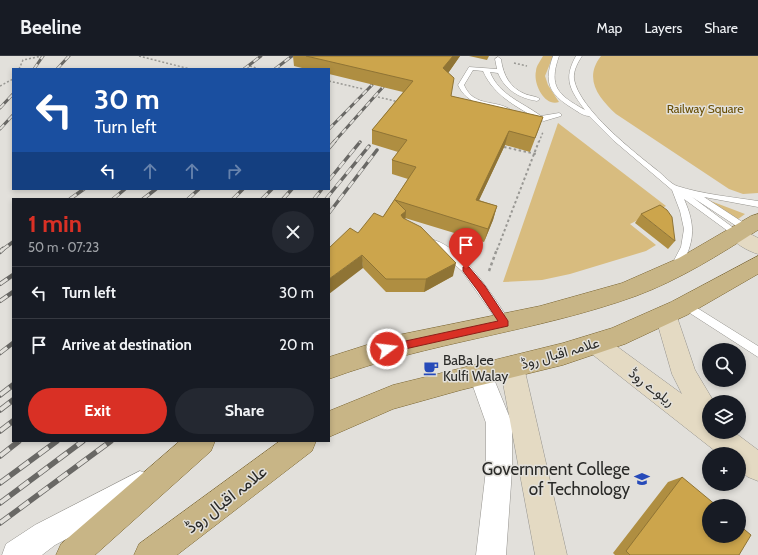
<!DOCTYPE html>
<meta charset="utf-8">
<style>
body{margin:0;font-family:Cabin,Vazirmatn,sans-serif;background:#242831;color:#f1f3f6;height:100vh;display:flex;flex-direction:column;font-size:15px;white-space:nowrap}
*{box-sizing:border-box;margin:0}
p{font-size:13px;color:#9ea1a6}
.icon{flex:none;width:22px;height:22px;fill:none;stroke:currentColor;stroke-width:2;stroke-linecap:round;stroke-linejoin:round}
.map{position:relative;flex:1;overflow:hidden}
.side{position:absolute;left:12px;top:142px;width:318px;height:244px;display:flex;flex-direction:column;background:#171b24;border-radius:0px;box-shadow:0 2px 6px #0003}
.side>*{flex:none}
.guide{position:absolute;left:12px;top:12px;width:318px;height:122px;border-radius:0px;box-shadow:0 2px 6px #0003;background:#1a4fa0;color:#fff;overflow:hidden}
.tools{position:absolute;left:702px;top:287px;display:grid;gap:8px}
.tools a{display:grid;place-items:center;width:44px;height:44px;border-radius:50%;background:#171b24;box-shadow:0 2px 6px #0003;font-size:20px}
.pin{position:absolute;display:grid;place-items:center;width:34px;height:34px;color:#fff;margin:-41px -17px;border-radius:50% 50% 50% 0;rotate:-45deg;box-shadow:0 0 4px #0007}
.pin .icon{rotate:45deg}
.me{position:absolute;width:44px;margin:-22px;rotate:75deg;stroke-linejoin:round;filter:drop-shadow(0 0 3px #0008)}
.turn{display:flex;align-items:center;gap:14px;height:84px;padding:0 16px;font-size:18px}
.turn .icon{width:52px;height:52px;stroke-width:2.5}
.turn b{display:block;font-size:28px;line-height:34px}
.lanes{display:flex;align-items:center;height:38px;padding:0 16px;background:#0003;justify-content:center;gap:20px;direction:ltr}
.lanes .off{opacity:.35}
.round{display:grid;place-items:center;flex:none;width:42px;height:42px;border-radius:21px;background:#242831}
.headline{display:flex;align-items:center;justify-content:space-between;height:68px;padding:0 16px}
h1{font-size:24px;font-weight:700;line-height:30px;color:#d93025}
.primary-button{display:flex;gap:8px;margin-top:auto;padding:8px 16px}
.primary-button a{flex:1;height:46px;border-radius:24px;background:#d93025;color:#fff;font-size:16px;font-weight:700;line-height:46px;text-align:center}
.primary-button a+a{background:#242831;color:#f1f3f6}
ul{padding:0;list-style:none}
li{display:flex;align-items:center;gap:12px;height:52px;padding:0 16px;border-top:1px solid #363941}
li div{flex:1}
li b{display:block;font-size:15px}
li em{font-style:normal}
header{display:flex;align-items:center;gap:24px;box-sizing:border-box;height:56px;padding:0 20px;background:#171b24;border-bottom:1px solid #363941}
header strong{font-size:19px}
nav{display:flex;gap:22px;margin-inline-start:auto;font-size:14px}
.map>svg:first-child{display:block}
</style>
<header>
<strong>Beeline</strong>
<nav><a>Map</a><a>Layers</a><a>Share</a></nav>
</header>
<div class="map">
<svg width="758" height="499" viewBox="0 0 758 499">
<rect width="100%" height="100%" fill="#e2e0db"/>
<!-- green -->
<path fill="#d8bc7f" d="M543 0H553L545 20 548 29 559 46C544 51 533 27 536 15 536 10 541 4 543 0Z
M601 0H758V137L743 138 729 133 616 58C599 42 583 23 601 0Z
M558 67 666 150 630 168 656 189 646 195 570 218 542 224 503 226Z
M708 144 745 158 734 166 703 146Z"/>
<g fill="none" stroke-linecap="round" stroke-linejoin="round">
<!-- lane casing -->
<g stroke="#95938e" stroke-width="1">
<path id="lane" d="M553 0H559C548 31 558 39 585 54 570 34 563 23 576 0H582C578 6 573 15 574 23 579 53 634 96 658 115 663 119 671 128 677 130 702 138 731 141 758 145V151L704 141 750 171 751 173 750 175H744L692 141 743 179 742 181H736L684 143C696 170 695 187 679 213H673L671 210 681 191 684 173 680 155 672 134 613 84 589 60C583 60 577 55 572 52 548 37 544 26 553 0Z
M498 1 501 3C503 19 510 32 525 38 530 40 536 40 540 43L537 45C519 42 505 34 498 17L490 16C499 39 522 46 541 60L559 57 561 58V60L544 65 529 61V58C510 47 492 36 483 15L473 14 464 29C474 52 496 43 511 54L508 56C489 51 467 49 458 29L469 11 497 13 495 3Z
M434 184C464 193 492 239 509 264L510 267 509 270 505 271 501 270 462 215 430 187 431 185Z
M686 245 758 290V301L682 252 681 249 682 246Z"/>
</g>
<!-- street casing -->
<g stroke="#95938e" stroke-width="1">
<path id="street" d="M481 308 489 311 512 367V414L506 499H476L486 414V367L469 319 473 311Z
M140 415 150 419 154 429 150 439 55 489 42 499H2L6 488 35 469Z"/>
</g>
<!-- secondary casing -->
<g stroke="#95938e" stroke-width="1">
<path id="secondary" d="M739 172 758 182V198C748 195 735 188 729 179L732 174Z
M666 250 674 252 695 314 714 346H709V376H734L758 394V425L748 421 739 414V398H719L588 295 584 288 588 281 596 278 604 281 682 338 672 318 655 259 658 252Z
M512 300 521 303 524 311 567 499H535L500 311 503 303Z"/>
</g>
<!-- primary casing -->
<g stroke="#796431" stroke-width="1">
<path id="primary" d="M758 158V174C719 199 679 224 636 240 536 276 429 286 329 323V301L398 279 540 250 622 227 679 202 751 160Z
M758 200V218L687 259 625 288 563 309 461 334 393 353 329 381V355L393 329 563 287 612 272 671 246Z
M180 385H215L211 395 95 499H56L61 488Z
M280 385H316L312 395 177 499H134L139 488Z"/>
</g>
<!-- path-far2 -->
<path stroke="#989793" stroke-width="1.5" stroke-dasharray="2 2" stroke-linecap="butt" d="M139 0 190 13
M514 7 527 10
M250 10 259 13
M19 13 23 4 42 0
M329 25 363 33
M0 30 13 23
M378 41 399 46
M539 86 543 76"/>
<!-- path-far1 -->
<path stroke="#989793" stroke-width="2" stroke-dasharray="2.5 2.5" stroke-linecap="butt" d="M504 91 536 98
M497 194 539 85"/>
<!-- path -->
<path stroke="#989793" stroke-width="2.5" stroke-dasharray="3 3" stroke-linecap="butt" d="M489 215 497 193"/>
<!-- lane -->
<use href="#lane" fill="#fff" fill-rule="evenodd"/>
<!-- street -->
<use href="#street" fill="#fff" fill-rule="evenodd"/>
<!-- secondary -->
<use href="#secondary" fill="#e4dac3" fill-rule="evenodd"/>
<!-- primary -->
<use href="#primary" fill="#c8b586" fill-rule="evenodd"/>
<!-- rail-far3 casing -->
<g stroke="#696865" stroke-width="3">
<path id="rail-far3" d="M34 13 43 0
M57 13 69 0
M244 13 261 0
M275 13 292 0
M0 52 13 38
M0 73 13 59
M329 73 372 29
M334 86 383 31"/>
</g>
<!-- rail-far2 casing -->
<g stroke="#696865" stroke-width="3.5">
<path id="rail-far2" d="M329 92 335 85
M329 124 360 86
M70 143 84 133
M113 143 125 133
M143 143 156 133
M188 143 199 133
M233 143 243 133
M262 143 272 133
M283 143 292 133
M314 143 322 133
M326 143 369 90
M329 157 377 94
M2 194 13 186"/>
</g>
<!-- rail-far1 casing -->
<g stroke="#696865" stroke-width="4.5">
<path id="rail-far1" d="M0 196 3 193
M0 228 13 219
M0 245 13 236
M0 297 13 287"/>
</g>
<!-- rail casing -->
<g stroke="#696865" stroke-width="5.5">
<path id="rail" d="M0 339 13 329
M0 354 13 344
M0 375 13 365
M0 400 19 385
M0 427 57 385
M0 447 83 385
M0 467 111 385"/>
</g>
<!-- rail-far3 -->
<use href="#rail-far3" stroke="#e2e0db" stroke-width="2" stroke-dasharray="6" stroke-linecap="butt"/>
<!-- rail-far2 -->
<use href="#rail-far2" stroke="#e2e0db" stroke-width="2.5" stroke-dasharray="8" stroke-linecap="butt"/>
<!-- rail-far1 -->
<use href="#rail-far1" stroke="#e2e0db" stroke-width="3" stroke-dasharray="9" stroke-linecap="butt"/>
<!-- rail -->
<use href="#rail" stroke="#e2e0db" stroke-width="4" stroke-dasharray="12" stroke-linecap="butt"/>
</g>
<!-- wall -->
<path fill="#af8e41" d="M293 0H460L448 17 451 40 543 61 538 75 530 96 505 89 479 144 497 150 493 164 484 186 405 162V163L453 220 424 236H386L363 212 358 177 383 161 408 123 392 118V104L398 96 372 88V74L403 36 329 18V13H306L294 10Z
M469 0H489L487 4Z
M641 158 675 185 668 193 635 167Z
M682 421 739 499H615L613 497 668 426Z"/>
<!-- shaded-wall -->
<path fill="#8f7435" d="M453 0H460L442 26 443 12Z
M509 75 505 89 473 157 476 144Z
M497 150 493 164 484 186 488 173Z
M406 155 405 169 401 159Z
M362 199 363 212 329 238V223Z
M456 207 453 220 424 236 426 223Z"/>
<!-- building -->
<path fill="#cca54c" stroke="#8f7435" d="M306 0H453L443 12 454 22 451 40 543 61 535 82 509 75 476 144 497 150 488 173 395 144 406 155 401 159 403 162 421 171 456 207 426 223H386L362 199 329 223V192L350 172 358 177 374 157 383 161 416 111 392 104 407 84 372 74 413 25Z
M660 149 667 154 672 161 675 185 641 158Z
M682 421 717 450H709V480H739V469L751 479 739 499H630L626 495Z"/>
<!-- route -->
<path fill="#d93025" stroke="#8d1f18" d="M466 210 469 211 485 230 508 265V270L387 297 383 296 382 293 383 290 387 289 498 265 478 235 463 215V211Z"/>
<!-- icons -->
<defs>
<g id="cafe-bare" transform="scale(1.2)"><path d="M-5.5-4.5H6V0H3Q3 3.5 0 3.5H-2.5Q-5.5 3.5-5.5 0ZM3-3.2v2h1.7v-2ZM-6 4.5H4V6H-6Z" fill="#264ab9" stroke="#e2e0db" stroke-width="2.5" paint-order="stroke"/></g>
<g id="school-bare" transform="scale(1.2)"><path d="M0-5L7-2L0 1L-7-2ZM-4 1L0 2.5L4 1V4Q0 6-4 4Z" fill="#264ab9" stroke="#e2e0db" stroke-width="2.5" paint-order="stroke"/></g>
</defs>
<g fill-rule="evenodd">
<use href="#cafe-bare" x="431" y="312"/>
<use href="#school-bare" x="642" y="423"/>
</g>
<g text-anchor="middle" stroke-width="3" stroke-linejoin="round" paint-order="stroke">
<!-- far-park labels -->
<g font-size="12" fill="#684e05" stroke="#e2e0db">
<text x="705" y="57">Railway Square</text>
</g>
<!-- street labels -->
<g font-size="14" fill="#2a2a28" stroke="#e2e0db">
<text transform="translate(560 297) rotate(-16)" y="5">علامہ اقبال روڈ</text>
<text transform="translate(652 331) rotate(37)" y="5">ریلوے روڈ</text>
</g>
<!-- poi labels -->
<g font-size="14" fill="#2a2a28" stroke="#e2e0db" text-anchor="start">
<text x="443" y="309">BaBa Jee<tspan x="443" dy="16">Kulfi Walay</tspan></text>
</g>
<!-- near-poi labels -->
<g font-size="17" fill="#2a2a28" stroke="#e2e0db" text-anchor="end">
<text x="630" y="419">Government College<tspan x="630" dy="20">of Technology</tspan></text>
</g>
<!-- near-street labels -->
<g font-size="17" fill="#2a2a28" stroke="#e2e0db">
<text transform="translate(226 443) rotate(-38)" y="6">علامہ اقبال روڈ</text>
</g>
</g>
</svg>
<div class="tools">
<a><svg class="icon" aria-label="search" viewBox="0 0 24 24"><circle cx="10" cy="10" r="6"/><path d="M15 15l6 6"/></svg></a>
<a><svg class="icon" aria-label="layers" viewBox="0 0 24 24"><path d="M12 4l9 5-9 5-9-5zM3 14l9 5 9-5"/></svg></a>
<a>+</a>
<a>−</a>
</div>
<div class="pin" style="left:466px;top:213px;background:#d93025"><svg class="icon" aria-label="arrive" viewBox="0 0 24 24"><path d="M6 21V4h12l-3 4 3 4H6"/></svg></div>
<svg class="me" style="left:387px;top:293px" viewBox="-20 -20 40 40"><circle r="17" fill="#d93025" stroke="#fff" stroke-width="3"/><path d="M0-11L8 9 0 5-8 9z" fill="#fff"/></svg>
<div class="guide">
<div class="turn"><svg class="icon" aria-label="left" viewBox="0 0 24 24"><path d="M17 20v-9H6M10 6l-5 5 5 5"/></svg><div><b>30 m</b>Turn left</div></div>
<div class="lanes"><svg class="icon" aria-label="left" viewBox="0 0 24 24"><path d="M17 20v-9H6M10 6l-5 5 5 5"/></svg><svg class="icon off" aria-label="ahead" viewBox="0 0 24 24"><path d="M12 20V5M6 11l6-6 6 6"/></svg><svg class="icon off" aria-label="ahead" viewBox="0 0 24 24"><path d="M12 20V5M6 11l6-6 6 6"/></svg><svg class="icon off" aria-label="right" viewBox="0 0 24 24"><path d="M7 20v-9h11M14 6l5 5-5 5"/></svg></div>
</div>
<section class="side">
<div class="headline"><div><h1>1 min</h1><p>50 m · 07:23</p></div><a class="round"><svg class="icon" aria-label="close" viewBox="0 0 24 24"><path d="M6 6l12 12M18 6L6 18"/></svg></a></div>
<ul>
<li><svg class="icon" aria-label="left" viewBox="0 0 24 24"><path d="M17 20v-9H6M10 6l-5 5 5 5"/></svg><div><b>Turn left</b></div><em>30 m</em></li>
<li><svg class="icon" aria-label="arrive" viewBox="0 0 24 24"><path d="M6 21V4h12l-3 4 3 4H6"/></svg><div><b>Arrive at destination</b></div><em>20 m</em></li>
</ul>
<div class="primary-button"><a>Exit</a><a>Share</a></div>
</section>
</div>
